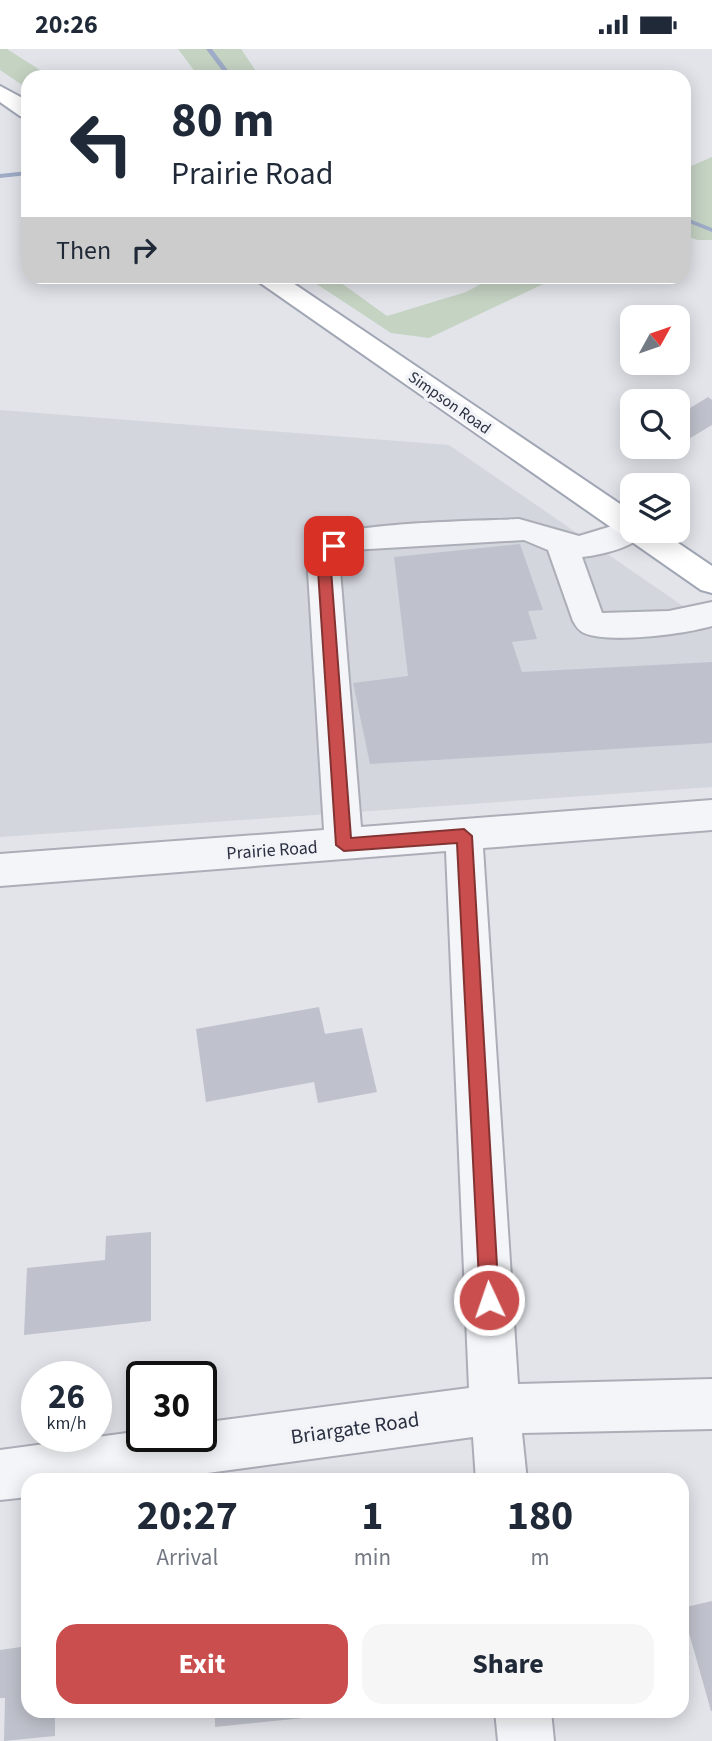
<!DOCTYPE html>
<style>
body{margin:0;font-family:"Source Sans 3",sans-serif;background:#f6f6f7;color:#1f2937;height:100vh;display:flex;flex-direction:column;font-size:26px;white-space:nowrap}
*{box-sizing:border-box;margin:0}
p{font-size:23px;color:#747a83}
.icon{flex:none;width:38px;height:38px;fill:none;stroke:currentColor;stroke-width:2;stroke-linecap:round;stroke-linejoin:round}
.map{position:relative;flex:1;overflow:hidden}
.panel{position:absolute;left:21px;top:1424px;width:668px;height:245px;display:flex;flex-direction:column;background:#fff;border-radius:21px;box-shadow:0 4px 18px #0003}
.panel>*{flex:none}
.banner{position:absolute;left:21px;top:21px;width:670px;height:214px;border-radius:21px;box-shadow:0 4px 18px #0003;background:#fff;color:#1f2937;overflow:hidden}
.needle{width:46px;rotate:50deg}
.fabs{position:absolute;left:620px;top:256px;display:grid;gap:14px}
.fabs a{display:grid;place-items:center;width:70px;height:70px;border-radius:14px;background:#fff;box-shadow:0 4px 18px #0003;font-size:35px}
.speed{position:absolute;left:21px;top:1312px;display:flex;gap:14px;font-size:35px;font-weight:700;text-align:center}
.speed>*{display:grid;place-content:center;width:91px;height:91px;border-radius:50%;background:#fff;box-shadow:0 4px 18px #0003;line-height:1}
.speed small{font-size:18px;font-weight:400}
.speed .limit{border:4px solid #111;border-radius:10px;background:#fff;color:#111}
.pin{position:absolute;display:grid;place-items:center;width:60px;height:60px;color:#fff;margin:-30px;border-radius:14px;box-shadow:0 4px 10px #0006}
.me{position:absolute;width:77px;margin:-38px;rotate:357deg;stroke-linejoin:round;filter:drop-shadow(0 0 5px #0008)}
.turn{display:flex;align-items:center;gap:24px;height:147px;padding:0 35px;font-size:32px}
.turn .icon{width:91px;height:91px;stroke-width:2.5}
.turn b{display:block;font-size:49px;line-height:60px}
.then{display:flex;align-items:center;height:66px;padding:0 35px;background:#0003;gap:14px;font-size:26px}
.eta{display:flex;justify-content:space-evenly;align-items:center;height:119px;text-align:center}
.eta b{font-size:42px;font-weight:700;line-height:49px}
.action{display:flex;gap:14px;margin-top:auto;padding:14px 35px}
.action a{flex:1;height:80px;border-radius:21px;background:#c94e4d;color:#fff;font-size:28px;font-weight:700;line-height:80px;text-align:center}
.action a+a{background:#f6f6f7;color:#1f2937}
.status{display:flex;justify-content:space-between;align-items:center;height:49px;padding:0 35px;background:#fff;direction:ltr}
.status svg{height:19px;fill:currentColor}
.map>svg:first-child{display:block}
</style>
<div class="status"><b>20:26</b><svg viewBox="0 0 49 12"><path d="M0 12V9h3v3zM5 12V6h3v6zM10 12V3h3v9zM15 12V0h3v12zM26 1h20v11H26zM47 4h2v5h-2z"/></svg></div>
<div class="map">
<svg width="712" height="1692" viewBox="0 0 712 1692">
<rect width="100%" height="100%" fill="#e2e4ea"/>
<!-- built -->
<path fill="#d4d6de" d="M0 361 449 396 712 577V738L0 788Z"/>
<!-- green -->
<path fill="#c5d3c3" d="M0 0H7L51 28H28V40L0 21Z
M178 0H241L260 28H199Z
M712 108V191H698L684 187V120Z
M306 228H333L387 267 466 243 494 228H558L429 289 391 284Z"/>
<g fill="none" stroke-linecap="round" stroke-linejoin="round">
<!-- stream -->
<path fill="#9eacc8" fill-rule="evenodd" d="M206 0H212L233 28H227Z
M28 122V126L0 129V125Z
M684 168 712 179V183L684 172Z"/>
</g>
<!-- building -->
<path fill="#bfc2cc" d="M708 348 712 351V376L677 397V367Z
M649 397H677L662 406Z
M520 495 543 561 528 562 537 590 512 593 522 623 712 613V694L370 715 353 634 408 627 394 508Z
M319 958 325 985 362 979 377 1043 318 1054 314 1033 206 1053 196 980Z
M151 1183V1272L24 1286 27 1219 105 1211 106 1187Z
M712 1552V1662H711L682 1559Z
M28 1597V1662H55V1687L4 1692 5 1649H0V1601Z
M215 1662H353V1664L215 1678Z"/>
<g fill="none" stroke-linecap="round" stroke-linejoin="round">
<!-- minor casing -->
<g stroke="#abaeb7" stroke-width="4">
<path id="minor" d="M519 470 579 487 632 471V481H647C637 498 601 506 582 508L602 564 669 562 712 553V577C685 585 609 595 584 584 578 581 576 577 573 572L548 501 524 491 352 501 339 509 361 778 712 751V781L483 799 518 1335 712 1330V1380L522 1384 527 1432H476L473 1388 148 1432H28V1448L0 1451V1401L142 1382V1388H201V1374L469 1339 446 802 0 837V805L324 781 307 506C311 500 315 494 321 490 349 473 480 472 519 470Z
M495 1662H551L554 1692H498Z"/>
</g>
<!-- major casing -->
<g stroke="#a1a6b5" stroke-width="4">
<path id="major" d="M0 37 28 52V69L20 67 0 53Z
M256 228H284L632 463V481H659L712 517V544L701 541 259 233Z"/>
</g>
<!-- minor -->
<use href="#minor" fill="#f4f5f8" fill-rule="evenodd"/>
<!-- major -->
<use href="#major" fill="#fff" fill-rule="evenodd"/>
</g>
<!-- route -->
<path fill="#c94e4d" stroke="#833332" stroke-width="2" d="M334 492 340 497 330 507 351 789 464 780 472 787 499 1251 496 1257 489 1260 482 1257 480 1251 457 794 344 802 336 796 317 506Z"/>
<g text-anchor="middle" stroke-width="7" stroke-linejoin="round" paint-order="stroke">
<!-- far-street labels -->
<g font-size="16" fill="#2a2f41" stroke="#f1f3f7">
<text transform="translate(450 353) rotate(35)" y="6">Simpson Road</text>
</g>
<!-- street labels -->
<g font-size="18" fill="#2a2f41" stroke="#f1f3f7">
<text transform="translate(272 801) rotate(-4)" y="6">Prairie Road</text>
</g>
<!-- near-street labels -->
<g font-size="21" fill="#2a2f41" stroke="#f1f3f7">
<text transform="translate(355 1379) rotate(-8)" y="7">Briargate Road</text>
</g>
</g>
</svg>
<div class="fabs">
<a><svg class="needle" viewBox="-14 -14 28 28"><path d="M0-13l5 13h-10z" fill="#e53935"/><path d="M0 13l5-13h-10z" fill="#747a83"/></svg></a>
<a><svg class="icon" aria-label="search" viewBox="0 0 24 24"><circle cx="10" cy="10" r="6"/><path d="M15 15l6 6"/></svg></a>
<a><svg class="icon" aria-label="layers" viewBox="0 0 24 24"><path d="M12 4l9 5-9 5-9-5zM3 14l9 5 9-5"/></svg></a>
</div>
<div class="speed"><div>26<small>km/h</small></div><div class="limit">30</div></div>
<div class="pin" style="left:334px;top:497px;background:#d93025"><svg class="icon" aria-label="arrive" viewBox="0 0 24 24"><path d="M6 21V4h12l-3 4 3 4H6"/></svg></div>
<svg class="me" style="left:489px;top:1251px" viewBox="-20 -20 40 40"><circle r="17" fill="#c94e4d" stroke="#fff" stroke-width="3"/><path d="M0-11L8 9 0 5-8 9z" fill="#fff"/></svg>
<div class="banner">
<div class="turn"><svg class="icon" aria-label="left" viewBox="0 0 24 24"><path d="M17 20v-9H6M10 6l-5 5 5 5"/></svg><div><b>80 m</b>Prairie Road</div></div>
<div class="then">Then<svg class="icon" aria-label="right" viewBox="0 0 24 24"><path d="M7 20v-9h11M14 6l5 5-5 5"/></svg></div>
</div>
<section class="panel">
<div class="eta">
<div><b>20:27</b><p>Arrival</p></div>
<div><b>1</b><p>min</p></div>
<div><b>180</b><p>m</p></div>
</div>
<div class="action"><a>Exit</a><a>Share</a></div>
</section>
</div>
